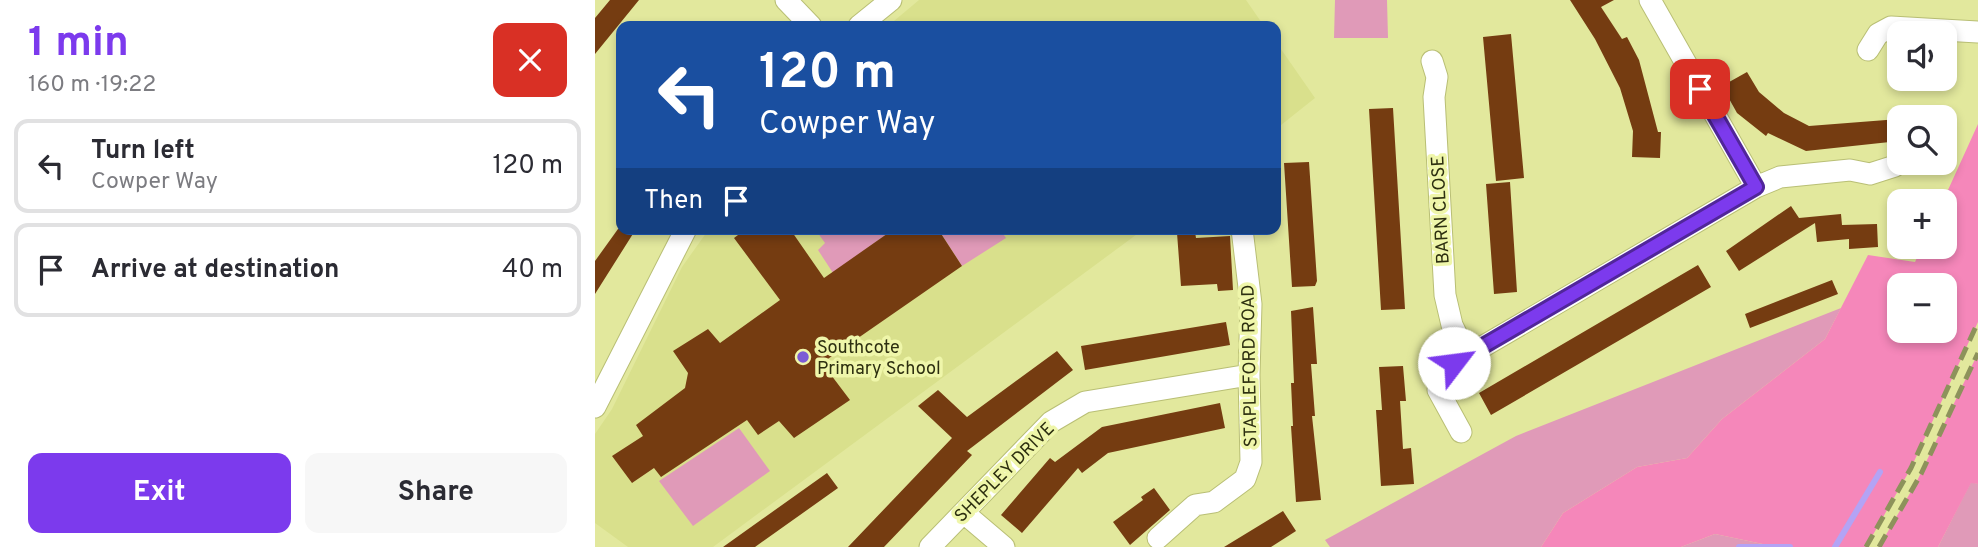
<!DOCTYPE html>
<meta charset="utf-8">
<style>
body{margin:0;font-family:Overpass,sans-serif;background:#f7f7f7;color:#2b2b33;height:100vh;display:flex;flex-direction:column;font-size:26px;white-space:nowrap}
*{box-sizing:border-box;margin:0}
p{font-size:23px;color:#7c7c81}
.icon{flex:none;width:38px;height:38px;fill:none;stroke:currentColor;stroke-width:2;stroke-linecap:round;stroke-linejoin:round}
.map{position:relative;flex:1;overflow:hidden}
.drawer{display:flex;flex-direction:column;background:#fff;width:595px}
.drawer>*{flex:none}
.banner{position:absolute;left:21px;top:21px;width:665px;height:214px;border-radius:14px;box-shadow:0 4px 10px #0003;background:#1a4fa0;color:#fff;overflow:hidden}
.buttons{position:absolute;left:1292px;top:21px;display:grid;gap:14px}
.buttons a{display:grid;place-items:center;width:70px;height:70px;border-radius:14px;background:#fff;box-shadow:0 4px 10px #0003;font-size:35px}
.pin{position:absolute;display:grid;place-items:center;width:60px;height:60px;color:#fff;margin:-30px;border-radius:14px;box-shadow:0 4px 10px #0006}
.me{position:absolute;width:77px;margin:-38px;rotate:60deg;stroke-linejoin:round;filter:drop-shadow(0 0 5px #0008)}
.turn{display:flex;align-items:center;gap:24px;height:147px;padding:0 28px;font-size:32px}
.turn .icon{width:91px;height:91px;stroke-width:2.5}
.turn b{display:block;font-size:49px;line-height:60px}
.then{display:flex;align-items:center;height:66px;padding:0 28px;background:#0003;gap:14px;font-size:26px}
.round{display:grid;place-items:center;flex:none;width:74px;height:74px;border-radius:14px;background:#f7f7f7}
.head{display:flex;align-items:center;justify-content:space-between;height:119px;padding:0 28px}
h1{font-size:42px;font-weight:700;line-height:52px;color:#7c3aed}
.primary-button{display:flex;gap:14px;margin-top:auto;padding:14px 28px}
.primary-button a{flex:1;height:80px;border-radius:14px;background:#7c3aed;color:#fff;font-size:28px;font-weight:700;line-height:80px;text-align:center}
.primary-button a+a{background:#f7f7f7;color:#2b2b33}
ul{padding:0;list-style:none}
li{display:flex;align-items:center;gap:21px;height:94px;margin:0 14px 10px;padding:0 14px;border:4px solid #e1e1e2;border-radius:14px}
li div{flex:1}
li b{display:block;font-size:26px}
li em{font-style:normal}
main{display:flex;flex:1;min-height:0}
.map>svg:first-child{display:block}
</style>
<main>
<section class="drawer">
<div class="head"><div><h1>1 min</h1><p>160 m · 19:22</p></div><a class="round" style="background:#d93025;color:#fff"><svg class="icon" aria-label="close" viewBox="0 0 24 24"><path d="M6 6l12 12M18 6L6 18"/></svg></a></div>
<ul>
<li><svg class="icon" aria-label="left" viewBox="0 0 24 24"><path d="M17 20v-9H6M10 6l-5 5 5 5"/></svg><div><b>Turn left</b><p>Cowper Way</p></div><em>120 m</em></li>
<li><svg class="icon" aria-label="arrive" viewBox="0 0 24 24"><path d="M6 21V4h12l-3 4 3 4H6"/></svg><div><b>Arrive at destination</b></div><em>40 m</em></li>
</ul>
<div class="primary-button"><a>Exit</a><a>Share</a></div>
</section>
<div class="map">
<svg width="1383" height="547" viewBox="0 0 1383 547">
<rect width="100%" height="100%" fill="#e2e89d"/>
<!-- built -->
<path fill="#d9e08c" d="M324 0H651L669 26H293Z
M681 42 720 98 681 129Z
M114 229H549L118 547H33L0 523V434L17 409 87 267Z"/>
<!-- green -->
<path fill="#e09ab8" d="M740 0H792L793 38H739Z
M220 229H299L238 273 223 250 230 243Z
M343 229H405L411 238 367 266Z
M1246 308 1230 339 1127 419 1092 458 1042 467 968 513 946 547H735L730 540 921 436Z
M144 428 175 471 98 526 64 481Z
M1376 482 1383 484V547H1343Z
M1120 534 1182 547H1086Z"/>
<!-- forest -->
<path fill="#f587ba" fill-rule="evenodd" d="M1383 124V322L1316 468 1271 547H1182L1120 534 1086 547H946L968 513 1042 467 1092 458 1127 419 1230 339 1273 255 1320 262 1327 247H1349L1348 201ZM1304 285H1349V331H1304Z
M1383 353V484L1376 483 1343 547H1284L1322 481Z"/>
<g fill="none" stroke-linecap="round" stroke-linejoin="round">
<!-- stream -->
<path stroke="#b3a3f5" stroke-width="6" d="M1144 547H1195
M1240 547 1285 472"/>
</g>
<!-- building -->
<path fill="#753c11" d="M15 0H44L0 54V18Z
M975 0H1019L1006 7 1027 39 1032 37 1044 60 1063 132H1066L1065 158 1037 157 1038 131 1025 88 1000 39Z
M916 34 929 178 901 181 888 37Z
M1152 72 1164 92 1189 113 1214 126 1304 119V141L1211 151 1173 133 1171 136 1142 113 1127 86Z
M798 108 810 309 786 310 774 109Z
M714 162 722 281 720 286 697 287 689 163Z
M915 182 922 292 899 294 891 184Z
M1196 206 1204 218 1246 214 1247 225 1282 224 1283 247 1254 249V239L1222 242 1220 223 1144 271 1131 251Z
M23 229H41L0 294V261Z
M151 229H195L229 278 299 229H343L367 266 227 363 255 400 199 438 184 421 163 435 152 420 66 477 59 468 37 483 17 456 48 436 41 425 90 388 93 373 78 351 113 329 125 343 185 300 139 238Z
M600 232 601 238 635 236 638 290 623 291 622 284 586 286 582 233Z
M1103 265 1116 287 896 415 884 393Z
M1237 280 1243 294 1155 328 1150 314Z
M718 307 722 364H716L720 416H717L726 500 701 502 696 426H698L696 383H699L696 311Z
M631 322 635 345 490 370 486 346Z
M462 351 478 370 372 451 377 455 289 547H253L357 438 323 406 343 390 372 417Z
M808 366 811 401H805L808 449 816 448 819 484 786 486 781 410H787L784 367Z
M625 403 630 428 513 453 487 473 483 468 427 533 406 515 455 458 460 462 507 427Z
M232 473 243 488 160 547H128Z
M559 488 575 510 535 545 518 522 548 500 546 497Z
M688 511 701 531 676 547H629Z"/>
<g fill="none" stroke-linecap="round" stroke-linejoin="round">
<!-- street casing -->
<g stroke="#b9bf75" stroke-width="23">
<path id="street" d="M191 0 216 26
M1055 0 1161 187 1185 177 1255 170 1275 174 1300 166
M264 26 296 0
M1273 50 1283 34 1296 27 1383 32
M837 61 842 77 839 97 850 295 857 325 872 356
M0 407 91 229
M866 432 843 390 846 371 1161 187
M369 513 409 547
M563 538 600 505 619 502 650 479 656 462 654 375 656 304 647 229
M335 547 456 422 490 402 654 375"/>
</g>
<!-- street -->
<use href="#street" stroke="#fff" stroke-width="21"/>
<!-- rail -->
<path stroke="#8d925b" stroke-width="5" stroke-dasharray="14 7" stroke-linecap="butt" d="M1271 547 1316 468 1383 322
M1284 547 1326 474 1383 353"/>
</g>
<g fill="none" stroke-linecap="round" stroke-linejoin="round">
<!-- route casing -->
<g stroke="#51269a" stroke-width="18">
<path id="route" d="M859 363 1161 187 1105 89"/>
</g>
<!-- route -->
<use href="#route" stroke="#7c3aed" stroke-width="12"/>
</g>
<!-- markers -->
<circle fill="#7c5bd5" stroke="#eff6aa" stroke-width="2.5" cx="208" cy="357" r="7"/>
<g text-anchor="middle" stroke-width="7" stroke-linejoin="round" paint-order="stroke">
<!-- street labels -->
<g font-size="18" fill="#2d2f10" stroke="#eff6aa">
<text transform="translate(845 210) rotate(-93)" y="6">BARN CLOSE</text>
<text transform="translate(654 366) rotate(-91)" y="6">STAPLEFORD ROAD</text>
<text transform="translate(409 472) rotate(-45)" y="6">SHEPLEY DRIVE</text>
</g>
<!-- poi labels -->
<g font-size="18" fill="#2d2f10" stroke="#eff6aa" text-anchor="start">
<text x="222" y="353">Southcote<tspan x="222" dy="21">Primary School</tspan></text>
</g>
</g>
</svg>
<div class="buttons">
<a><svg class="icon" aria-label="sound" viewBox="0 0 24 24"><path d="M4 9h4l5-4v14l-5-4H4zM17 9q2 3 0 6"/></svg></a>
<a><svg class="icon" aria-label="search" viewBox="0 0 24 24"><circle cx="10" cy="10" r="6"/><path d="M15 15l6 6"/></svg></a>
<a>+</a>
<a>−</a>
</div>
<div class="pin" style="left:1105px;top:89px;background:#d93025"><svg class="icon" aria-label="arrive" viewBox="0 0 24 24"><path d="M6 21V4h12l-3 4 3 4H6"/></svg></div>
<svg class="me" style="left:859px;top:363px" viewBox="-20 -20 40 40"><circle r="19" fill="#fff"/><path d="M0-13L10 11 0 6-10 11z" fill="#7c3aed"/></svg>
<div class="banner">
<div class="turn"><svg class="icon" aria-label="left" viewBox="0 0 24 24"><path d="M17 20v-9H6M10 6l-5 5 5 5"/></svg><div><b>120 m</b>Cowper Way</div></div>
<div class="then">Then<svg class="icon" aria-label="arrive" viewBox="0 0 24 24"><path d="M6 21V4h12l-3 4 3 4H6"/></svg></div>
</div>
</div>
</main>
